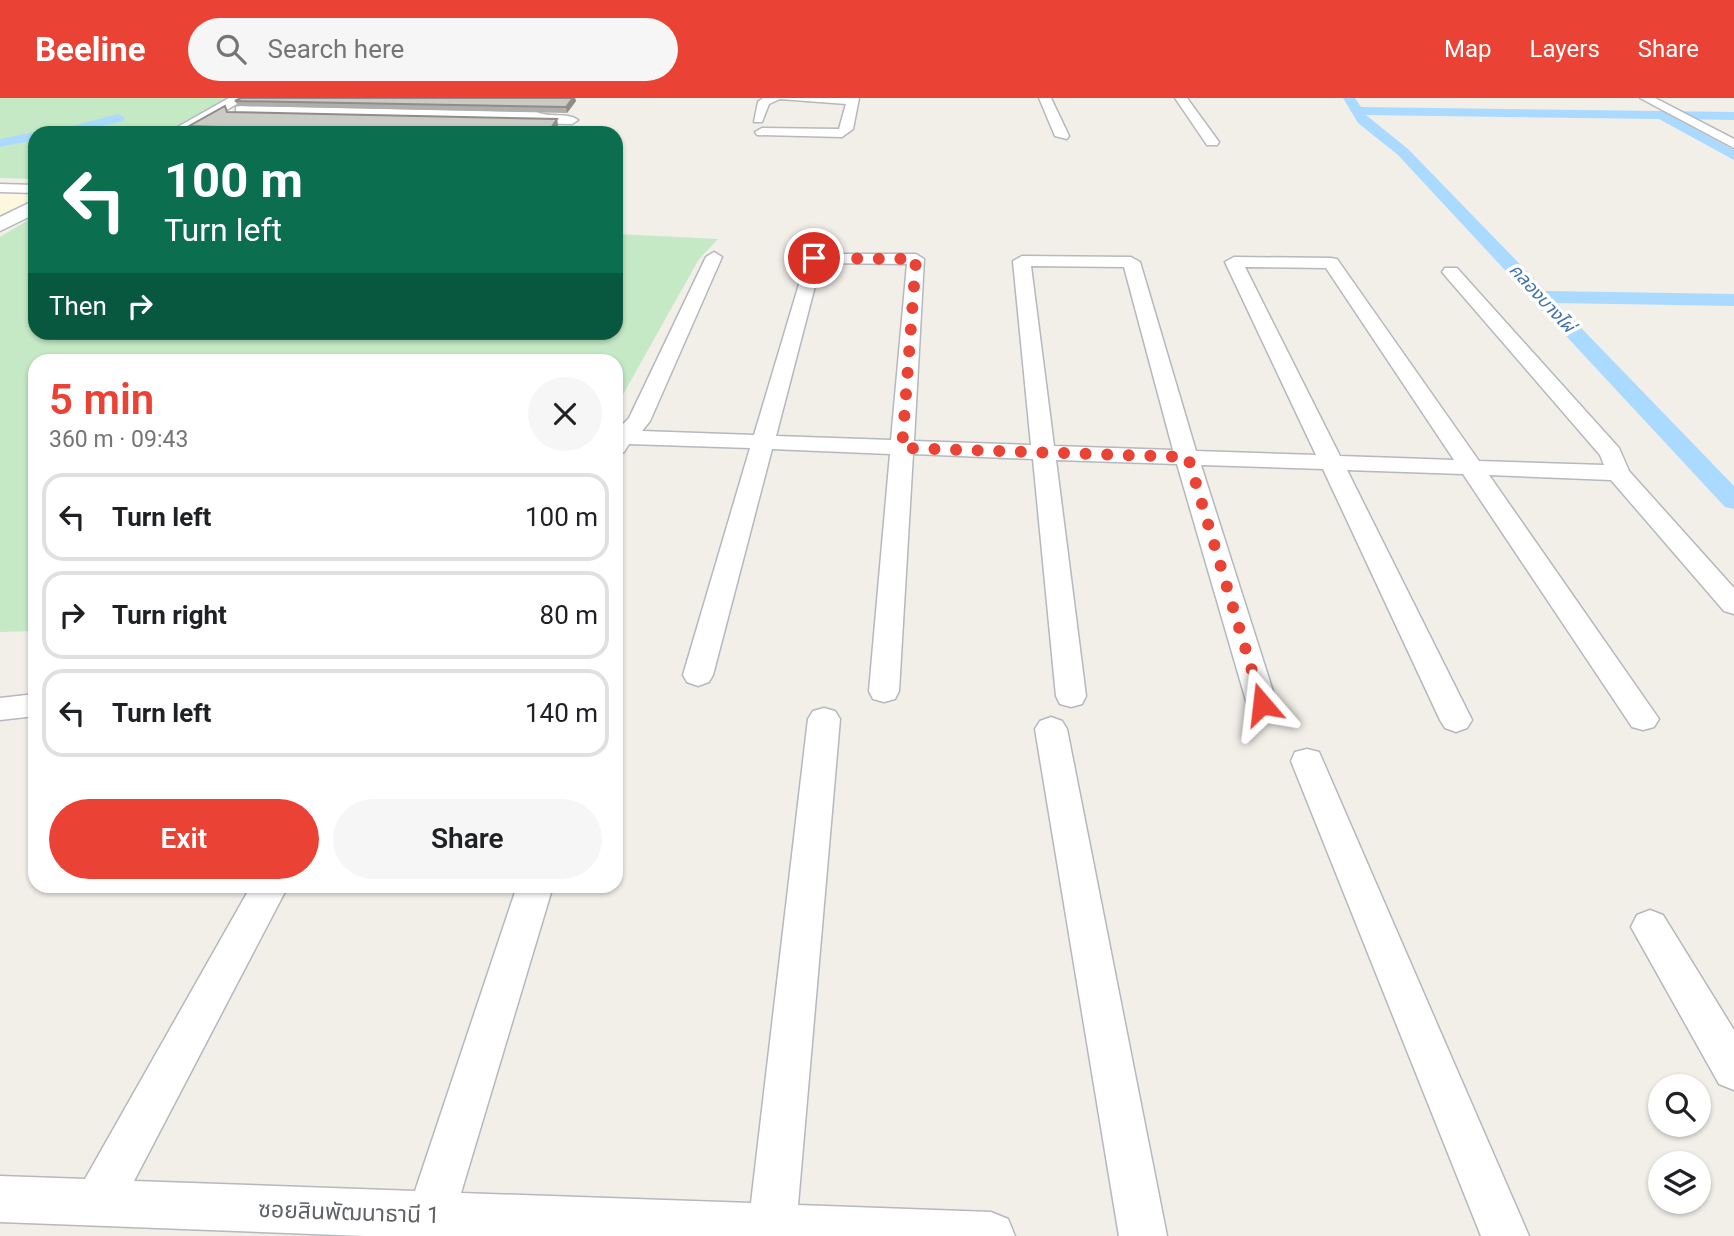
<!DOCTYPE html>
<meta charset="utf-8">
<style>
body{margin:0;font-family:Roboto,"Noto Sans Thai",sans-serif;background:#f6f6f6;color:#202124;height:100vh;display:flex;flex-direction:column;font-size:26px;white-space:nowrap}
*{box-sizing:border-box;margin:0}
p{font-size:23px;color:#757577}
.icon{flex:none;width:38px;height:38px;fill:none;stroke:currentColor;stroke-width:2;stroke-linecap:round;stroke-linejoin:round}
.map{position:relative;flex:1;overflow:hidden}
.sheet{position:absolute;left:28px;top:256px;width:595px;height:539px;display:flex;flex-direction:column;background:#fff;border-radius:21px;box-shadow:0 2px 5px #0004}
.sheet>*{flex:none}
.guide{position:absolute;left:28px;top:28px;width:595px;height:214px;border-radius:21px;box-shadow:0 2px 5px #0004;background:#0b6e4f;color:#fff;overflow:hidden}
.controls{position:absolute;left:1648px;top:976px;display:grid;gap:14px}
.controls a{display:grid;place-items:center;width:63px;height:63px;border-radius:50%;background:#fff;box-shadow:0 2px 5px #0004;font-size:35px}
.pin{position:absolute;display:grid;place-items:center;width:60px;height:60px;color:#fff;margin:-30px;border:4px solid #fff;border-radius:50%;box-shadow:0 2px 7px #0007}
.me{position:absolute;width:77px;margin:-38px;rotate:343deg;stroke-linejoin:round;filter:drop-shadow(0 0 5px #0008)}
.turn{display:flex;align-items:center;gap:24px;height:147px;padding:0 21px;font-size:32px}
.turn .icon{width:91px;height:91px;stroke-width:2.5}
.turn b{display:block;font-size:49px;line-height:60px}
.then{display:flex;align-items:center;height:66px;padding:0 21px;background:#0003;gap:14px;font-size:26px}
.round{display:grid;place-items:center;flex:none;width:74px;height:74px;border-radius:37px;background:#f6f6f6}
.summary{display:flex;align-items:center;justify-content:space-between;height:119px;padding:0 21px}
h1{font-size:42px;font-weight:600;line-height:52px;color:#ea4335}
.primary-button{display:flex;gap:14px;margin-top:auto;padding:14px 21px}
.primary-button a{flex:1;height:80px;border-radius:42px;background:#ea4335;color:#fff;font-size:28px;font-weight:600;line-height:80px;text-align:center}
.primary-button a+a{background:#f6f6f6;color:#202124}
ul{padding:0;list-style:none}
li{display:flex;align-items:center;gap:21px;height:88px;margin:0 14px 10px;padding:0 7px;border:4px solid #e0e0e0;border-radius:21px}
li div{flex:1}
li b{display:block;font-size:26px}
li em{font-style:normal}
header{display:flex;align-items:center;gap:42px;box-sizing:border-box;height:98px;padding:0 35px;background:#ea4335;color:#fff}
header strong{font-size:33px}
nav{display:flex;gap:38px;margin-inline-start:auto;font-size:24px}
.search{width:490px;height:63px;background:#f6f6f6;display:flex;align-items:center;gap:18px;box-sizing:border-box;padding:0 24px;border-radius:38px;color:#757577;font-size:26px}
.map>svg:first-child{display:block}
</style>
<header>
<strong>Beeline</strong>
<div class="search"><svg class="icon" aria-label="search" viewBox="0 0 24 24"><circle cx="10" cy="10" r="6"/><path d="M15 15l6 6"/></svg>Search here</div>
<nav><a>Map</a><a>Layers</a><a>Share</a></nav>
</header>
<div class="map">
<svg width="1734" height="1138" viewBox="0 0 1734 1138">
<rect width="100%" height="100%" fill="#f1efe8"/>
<!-- commercial -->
<path fill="#fef7e0" d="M0 85 35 86V103L0 120Z"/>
<!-- green -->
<path fill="#c5e8c5" d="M0 0H232L166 35H35V81L0 80Z
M35 118V234H616V136L718 141 699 161 616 309V262H35V533L0 534V139Z"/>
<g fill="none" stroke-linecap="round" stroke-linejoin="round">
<!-- canal -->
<path fill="#aadaff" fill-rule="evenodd" d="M1343 0H1355L1361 9 1734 14V22L1677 21 1734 52V62L1659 21 1366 17 1408 51 1546 193 1734 196V208L1557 205 1734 388V411L1725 409 1398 57 1358 25Z
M118 16 125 20 123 23 70 35H45Z
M35 34 40 35H35V42L0 49V41Z"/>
<!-- minor casing -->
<g stroke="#b5b8bc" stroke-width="3">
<path id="minor" d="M763 0H859L853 31 842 39 757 37 755 34 762 30 839 31 846 6 780 1 769 6 762 24H754L758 4Z
M1039 0H1051L1069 38 1067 41 1055 38Z
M1175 0H1187L1219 44 1217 47H1207Z
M1640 0H1655L1734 41V50Z
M240 8 537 14C549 20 567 14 578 22L572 26 516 25 510 21 236 15V9Z
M0 86 35 87V95L0 94Z
M714 154 722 159 650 323 642 333 754 337 808 156H916L924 161 914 343 1031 347 1013 163 1022 158 1131 159 1140 164 1196 353 1316 357 1225 164 1234 159 1331 160 1337 161 1479 363 1604 367 1600 357 1442 174 1445 170H1457L1619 350 1629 373 1734 490V516L1724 513 1611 382 1489 377 1659 621 1654 629 1643 632 1632 629 1463 376 1347 372 1472 622 1467 630 1456 634 1445 630 1440 622 1323 371 1201 367 1277 606 1273 614 1262 617 1251 614 1247 606 1177 366 1056 362 1086 598 1082 606 1071 609 1060 606 1056 598 1033 361 913 356 899 593 895 601 884 604 873 601 869 593 890 356 772 351 713 577 709 584 698 588 687 584 683 577 750 350 629 346 624 354 616 356V333L629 320 706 159ZM821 165 907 166 891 342 776 338ZM1031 168 1124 169 1173 352 1054 348ZM1245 169 1326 170 1454 362 1340 358Z
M35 596V618L0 622V600Z
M824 610 835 613 840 621 798 1107 991 1114 1008 1121 1015 1138H364L0 1124V1078L85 1081 251 788H288L134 1083 415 1093 517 788H553L461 1095 751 1105 808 621 813 613Z
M1051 619 1062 623 1067 631 1167 1138H1119L1035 631 1040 623Z
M1307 651 1319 654 1323 663 1529 1138H1481L1291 663 1295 654Z
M1650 812 1663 817 1734 932V992L1719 986 1631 829 1637 817Z"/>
</g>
<!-- tertiary casing -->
<g stroke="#b5b8bc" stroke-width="3">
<path id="tertiary" d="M229 0H247L187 35H167Z
M35 102V116L0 133V119Z"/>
</g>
<!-- minor -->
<use href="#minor" fill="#fff" fill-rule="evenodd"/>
<!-- tertiary -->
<use href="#tertiary" fill="#fff" fill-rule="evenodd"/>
</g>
<!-- wall -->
<path fill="#afaea9" d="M575 0 576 3 567 15 238 8 235 3Z
M227 14 557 21 558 28 554 35H192L189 28Z"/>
<!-- shaded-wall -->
<path fill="#8f8d8a" d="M573 0H575L576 3 567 15 566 9Z
M557 21 558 28 554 35H548Z"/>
<!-- building -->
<path fill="#cccac5" stroke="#8f8d8a" stroke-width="2" d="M241 0H573L566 9 235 3Z
M225 8 227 14 557 21 548 35H222L219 29 189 28Z"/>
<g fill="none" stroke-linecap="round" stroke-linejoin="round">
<!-- route -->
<path stroke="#ea4335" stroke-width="12" stroke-dasharray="0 21.6" d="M814 160 916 161 902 350 1188 359 1262 606"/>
</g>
<g text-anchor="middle" stroke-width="7" stroke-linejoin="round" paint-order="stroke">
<!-- far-water labels -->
<g font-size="18" font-style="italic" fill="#4174aa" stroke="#fff">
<text transform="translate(1542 200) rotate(47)" y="6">คลองบางไผ่</text>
</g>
<!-- near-street labels -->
<g font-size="23" fill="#5f6368" stroke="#fff">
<text transform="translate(349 1114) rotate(2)" y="8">ซอยสินพัฒนาธานี 1</text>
</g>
</g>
</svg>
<div class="controls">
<a><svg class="icon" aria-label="search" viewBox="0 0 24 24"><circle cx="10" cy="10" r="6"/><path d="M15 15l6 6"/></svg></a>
<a><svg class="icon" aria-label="layers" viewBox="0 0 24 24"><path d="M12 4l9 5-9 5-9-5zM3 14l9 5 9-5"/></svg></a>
</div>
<div class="pin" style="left:814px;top:160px;background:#d93025"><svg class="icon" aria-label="arrive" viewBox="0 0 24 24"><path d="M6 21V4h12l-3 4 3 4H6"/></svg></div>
<svg class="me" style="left:1262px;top:606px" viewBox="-20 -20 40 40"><path d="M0-17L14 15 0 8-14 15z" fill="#ea4335" stroke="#fff" stroke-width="4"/></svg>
<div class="guide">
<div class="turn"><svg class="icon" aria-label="left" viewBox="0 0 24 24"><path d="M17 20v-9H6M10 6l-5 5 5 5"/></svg><div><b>100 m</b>Turn left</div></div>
<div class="then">Then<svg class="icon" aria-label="right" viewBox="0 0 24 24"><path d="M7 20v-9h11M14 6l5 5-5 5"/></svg></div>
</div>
<section class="sheet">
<div class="summary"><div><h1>5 min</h1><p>360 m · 09:43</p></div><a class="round"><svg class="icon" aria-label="close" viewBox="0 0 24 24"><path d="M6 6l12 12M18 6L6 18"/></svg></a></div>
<ul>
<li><svg class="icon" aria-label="left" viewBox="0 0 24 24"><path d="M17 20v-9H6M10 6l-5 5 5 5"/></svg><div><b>Turn left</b></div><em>100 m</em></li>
<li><svg class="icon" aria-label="right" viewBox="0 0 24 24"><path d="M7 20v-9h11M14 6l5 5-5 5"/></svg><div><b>Turn right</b></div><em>80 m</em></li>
<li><svg class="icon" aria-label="left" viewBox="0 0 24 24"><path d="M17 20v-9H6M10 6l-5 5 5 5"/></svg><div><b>Turn left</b></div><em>140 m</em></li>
</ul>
<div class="primary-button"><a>Exit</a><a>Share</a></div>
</section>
</div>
